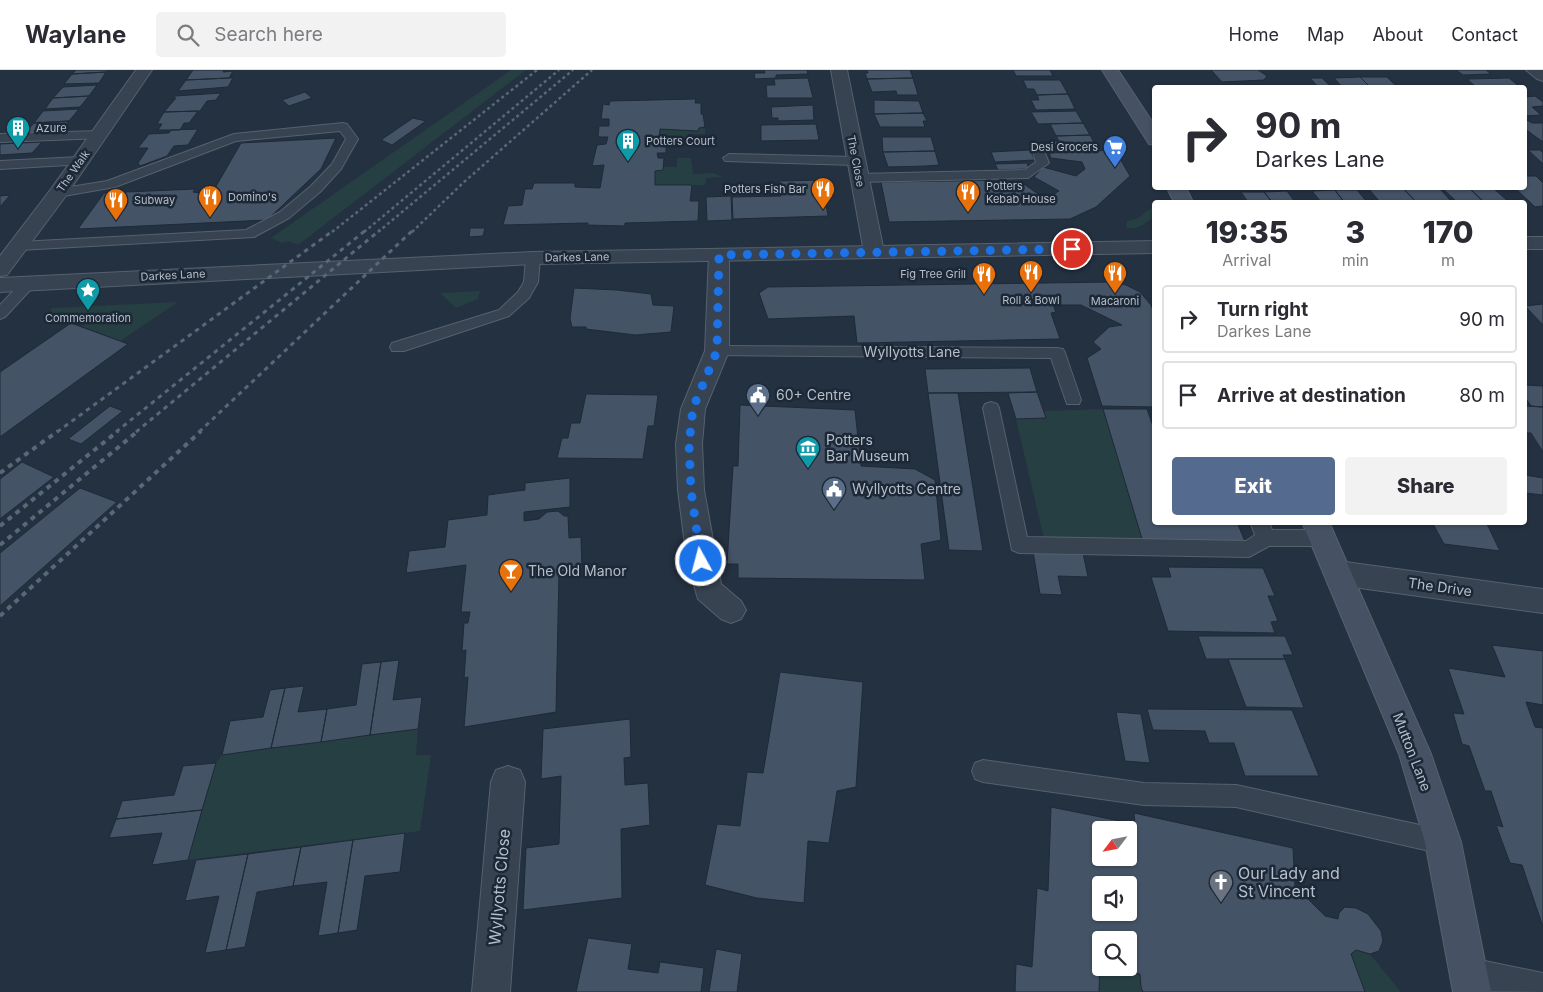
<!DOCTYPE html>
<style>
body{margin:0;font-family:Inter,sans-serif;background:#f2f2f3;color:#2b2b33;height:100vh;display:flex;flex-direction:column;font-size:19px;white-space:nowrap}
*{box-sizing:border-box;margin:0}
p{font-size:16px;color:#7c7c81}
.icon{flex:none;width:28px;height:28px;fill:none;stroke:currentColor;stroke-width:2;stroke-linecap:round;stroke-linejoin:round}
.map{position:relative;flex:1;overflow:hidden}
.drawer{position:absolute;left:1152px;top:130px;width:375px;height:325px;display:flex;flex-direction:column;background:#fff;border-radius:5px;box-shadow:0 1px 4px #0004}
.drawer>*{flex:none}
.top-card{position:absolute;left:1152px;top:15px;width:375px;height:105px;border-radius:5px;box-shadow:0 1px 4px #0004;background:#fff;color:#2b2b33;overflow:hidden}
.needle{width:32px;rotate:238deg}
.controls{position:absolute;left:1092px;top:751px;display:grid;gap:10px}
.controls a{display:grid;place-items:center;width:45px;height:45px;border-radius:5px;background:#fff;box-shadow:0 1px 4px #0004;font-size:25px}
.pin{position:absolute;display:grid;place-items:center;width:42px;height:42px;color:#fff;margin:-21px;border:2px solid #fff;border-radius:50%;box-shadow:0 1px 5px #0007}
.me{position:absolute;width:55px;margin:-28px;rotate:353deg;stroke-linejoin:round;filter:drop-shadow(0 0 4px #0008)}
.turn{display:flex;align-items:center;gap:18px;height:105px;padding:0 20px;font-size:22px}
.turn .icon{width:65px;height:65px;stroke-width:2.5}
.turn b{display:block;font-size:35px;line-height:42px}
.eta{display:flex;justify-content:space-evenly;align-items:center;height:85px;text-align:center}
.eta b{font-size:30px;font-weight:800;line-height:35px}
.primary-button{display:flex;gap:10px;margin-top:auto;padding:10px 20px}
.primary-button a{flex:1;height:58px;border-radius:5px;background:#546a8e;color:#fff;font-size:20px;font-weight:800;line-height:58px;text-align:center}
.primary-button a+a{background:#f2f2f3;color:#2b2b33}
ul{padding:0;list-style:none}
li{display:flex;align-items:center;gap:15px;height:68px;margin:0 10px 8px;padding:0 10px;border:2px solid #e1e1e2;border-radius:5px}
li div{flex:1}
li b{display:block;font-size:19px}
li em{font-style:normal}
header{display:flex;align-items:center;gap:30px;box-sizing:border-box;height:70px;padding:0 25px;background:#fff;border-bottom:1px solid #e1e1e2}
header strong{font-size:24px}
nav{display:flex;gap:28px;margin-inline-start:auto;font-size:18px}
.search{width:350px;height:45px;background:#f2f2f3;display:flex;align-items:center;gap:12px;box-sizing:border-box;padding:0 18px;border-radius:5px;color:#7c7c81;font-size:19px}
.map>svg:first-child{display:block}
</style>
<header>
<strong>Waylane</strong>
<div class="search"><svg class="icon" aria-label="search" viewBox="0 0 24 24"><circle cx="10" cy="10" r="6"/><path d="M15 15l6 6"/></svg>Search here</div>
<nav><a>Home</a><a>Map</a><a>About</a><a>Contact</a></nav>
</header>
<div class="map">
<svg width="1543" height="922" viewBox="0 0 1543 922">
<rect width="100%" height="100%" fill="#243141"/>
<!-- green -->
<path fill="#263f42" d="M511 0H526L298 175 289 171 282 173 271 168Z
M705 57V64H688V71L659 72 660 59 698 61 699 58Z
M677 88H691L693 104 714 103 722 107 706 108 705 115 654 116 655 101 663 100V97H677Z
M1152 137H1155V146C1146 153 1138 160 1126 158L1127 151 1138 148Z
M480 221 478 229 456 238 440 223Z
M178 232 120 271 81 256 95 248 87 244 52 252 51 238Z
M1103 339 1143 472 1044 469 1016 349 1046 348 1044 341Z
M418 659 416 685H431L420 761 188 790 216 693 222 685Z
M1356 880 1370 884 1401 922H1365L1351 885Z
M1098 894 1101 895V898H1113L1140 904 1141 917 1143 922H1099Z"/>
<!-- building -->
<path fill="#445366" stroke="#1f2a38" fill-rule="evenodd" d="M76 0H108L106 2 72 4Z
M193 0H224L223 2 233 1 229 8 186 10Z
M764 0H807L808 4 776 5V8L755 9 754 3H765Z
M867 0H910L913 8 867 9 865 3H868Z
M1013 0H1050L1053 6H1016Z
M1211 0H1258L1267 6 1264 10 1222 12Z
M1456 0H1486L1491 4 1463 5Z
M106 2 99 13 64 14 72 4Z
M1360 7 1371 18H1343L1334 8Z
M1360 7H1387L1398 18H1371Z
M229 8H233L228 17 178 21 186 10Z
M808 8 813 28H767L766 15H775L774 9Z
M913 8 918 25H897L896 21 872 22 867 9Z
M1310 8H1322L1332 18H1319Z
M1509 8 1521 18H1477L1467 9Z
M1023 10H1060L1068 24 1037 25 1034 19H1027Z
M97 15 89 26 53 28 63 17Z
M305 22 312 28 289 36 282 30Z
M221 23 216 30 207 31 200 41 164 42 176 28H173L175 26Z
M1068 24 1075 39 1036 40 1031 30H1039L1037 25Z
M89 26 80 37 45 39 53 28Z
M1535 26 1543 32V36L1532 37 1541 45 1525 46V27Z
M696 29 695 33H701V44H703L705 57 699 58 698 61 660 59 659 72H666V83H657L658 88H664L663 100 655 101V115H692L690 131H699L698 151 625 153V156L587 155 588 153 503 155 508 136 522 135 525 119H532L534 113H575V117L600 118 604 95 592 96 597 75 606 74 608 67H598L599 56H609V49H601L603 34 609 35 610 31Z
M874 30 919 31 923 43 874 44Z
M813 35 814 50 778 51V48H772L771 37Z
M79 39 69 51 34 53 43 41Z
M198 41 189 53H184L180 60H158L162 54H157L164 42Z
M1076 41 1083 53 1038 54 1031 42Z
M923 43 927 51H923L925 57H880L874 44Z
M413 48 426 51 392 75 381 70Z
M1525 49 1532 53H1543V72L1525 59Z
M69 51 59 63 24 64 34 53Z
M1083 53 1090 65 1056 66 1050 54Z
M816 54 819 70 761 71V55Z
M198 59 188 75 174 76 167 86 140 96 138 93 148 78H138L149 64 169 63 171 60Z
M1090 65 1097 78 1049 80 1045 72 1059 71 1056 66Z
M882 67H931L935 81 883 82Z
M336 68 321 99 267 150 78 159 104 123 195 119 193 122 211 125 241 73Z
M42 72 32 83 0 85V74Z
M1030 80 1035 90 995 92 991 82Z
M1115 80 1130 106 1096 137 1070 149 889 152 881 112 1018 110 1041 126H1050L1059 121 1034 107 1043 97 1076 106 1085 99 1082 92 1051 88 1049 83Z
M1528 80H1540L1543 83V94Z
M935 81 939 95 926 96 888 97 883 82Z
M1027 93 1029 99 998 100 995 94Z
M1525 106H1536L1543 113V136L1535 137 1515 118H1525Z
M822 110 828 146 733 149 732 127 781 126 779 111Z
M1368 118H1403L1416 132H1380Z
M1403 118H1439L1452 132H1416Z
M1442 118H1469L1484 132H1457Z
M1469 118H1493L1509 132H1484Z
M1335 120 1344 132H1321L1312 121Z
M1335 120H1357L1367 132H1344Z
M1287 121 1295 132H1272L1264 122Z
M1241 122H1264L1272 132H1248Z
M10 125 0 137V126Z
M731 126 732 150 707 151 706 127Z
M470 158H485L483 166 469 167Z
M1112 212 1126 215 1140 222 1151 235 1155 246V337L1102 336 1087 288 1101 279 1093 272 1109 257 1122 255 1081 235H1053L1056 242 1051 243 1060 269 857 273 854 246 768 249 759 223 768 217Z
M574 218 617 220 651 224 653 235 674 236 671 262 635 265 586 259V257H572L570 249Z
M1543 234V255L1525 236Z
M71 253 128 274 0 367V302Z
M1030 298 1037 322 928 323 925 299Z
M1525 315 1543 316V337L1531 336 1525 327Z
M1037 322 1046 348 1016 349 1008 323Z
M928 323H958L983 481 949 480Z
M586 324 658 325 654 356H648L643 389 557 388 562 368H568L571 353H580Z
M740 335 855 340 861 396 915 399 935 410 941 470 921 474 925 510 738 508V494H727L733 396H738Z
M110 336 123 341 81 374 68 369Z
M1525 336 1543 337V382L1531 363H1525Z
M1103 339H1147L1155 362V452H1237L1246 474 1143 472Z
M22 392 54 407 0 449V409Z
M1525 405 1543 408V425L1525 423Z
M570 408V437L524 442V451L539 449 547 442 558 441 564 446H568L569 468 581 467 582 499 559 502 556 642 464 657 468 607 464 608 466 580 462 581 464 553H468L470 542H461L466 495 406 503 409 481 445 477 448 450 487 445 488 425 525 420V413Z
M80 418 117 432 0 536V483Z
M1432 452H1486L1500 481 1444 474Z
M1033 481 1083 483 1088 507 1058 506 1062 525 1040 524Z
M1168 497 1263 498 1275 526H1268L1278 551 1271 552 1275 563 1168 561 1151 507H1171Z
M1198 566H1285L1293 585H1283L1285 589H1206Z
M1492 575 1543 581V635L1526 632 1535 657 1543 658V857L1522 795 1510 793 1496 755 1503 757 1491 721H1485L1469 676 1462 674 1453 643 1464 644 1448 598 1505 607Z
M1228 589H1285L1304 638 1246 637Z
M399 590 393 630 422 627 418 659 370 665 381 592Z
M381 592 370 665 321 672 327 639 356 635 362 594Z
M780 602 863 612 856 717 837 721 829 773 808 771 804 833 757 828 705 815 717 754 740 756 747 702 763 703Z
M304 616 298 642 327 639 321 672 271 678 285 618Z
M285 618 271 678 222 685 230 651 263 647 270 620Z
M1147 639 1292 640 1319 706H1245L1234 673H1209L1205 661 1153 660Z
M1116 642 1141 644 1150 693 1125 691Z
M630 649 631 687 624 688 625 715 648 713 650 755 621 759 622 828 523 840 526 778 559 774 561 706 541 709 543 659Z
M216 693 202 740 116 749 122 731 174 725 183 696Z
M1051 737 1135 754 1134 743 1293 778 1295 816 1325 846 1338 849 1339 843 1345 837 1356 838 1368 844 1381 861 1383 871 1379 881 1370 884 1356 880 1351 884 1365 922H1143L1141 917 1140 904 1113 898H1129V870H1101L1099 922H1015L1016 894 1032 897 1037 818 1048 821ZM1101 760H1129V788H1101ZM1101 815H1129V842H1101Z
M202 740 188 790 152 795 162 763 109 768 116 749Z
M405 763 400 802 365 806 357 860 338 863 353 770Z
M353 770 338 863 318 866 327 812 293 816 301 777Z
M301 777 293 816 257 822 245 877 226 880 248 784Z
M248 784 226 880 205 883 219 826 185 831 196 790Z
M588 868 632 874 628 899 658 903 660 892 704 898 701 922H576Z
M716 879 742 884 737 922H709Z"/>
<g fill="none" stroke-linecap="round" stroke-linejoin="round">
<!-- service casing -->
<g stroke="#56616e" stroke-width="2">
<path id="service" d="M343 53 347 54 358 69 341 99 320 122 289 148 254 167 19 180 12 176 19 172 246 160 280 142 311 116 332 94 346 69 340 61 236 71 115 117 58 127 51 123 58 119 107 111 234 64Z
M99 61 105 65 103 68 0 72V64Z
M1039 78 1043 79 1049 93 1028 108 859 112 853 108 859 104 1025 100 1036 92 1033 82Z
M729 84 855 87 861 91 855 95 725 91 723 88Z
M80 87 84 88 86 91 84 94 0 99V91Z
M533 184 540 188 538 212 529 228 509 246 404 281H392L390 277 392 273 499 240 518 222 524 212 526 188Z
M28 209 35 214 33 217 5 247 0 249V235L23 211Z
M717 276 1057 278 1063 279 1065 283 1081 330 1079 334H1067L1051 288 711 285 709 281 711 277Z
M991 332 997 334 999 338 1027 467 1246 471 1255 465 1250 452H1269L1272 460H1323L1330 463 1332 468 1330 473 1323 476H1269L1249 487 1019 483 1012 480 983 338 985 334Z
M983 690 1144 713 1236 715 1443 760 1451 764 1455 772 1451 780 1443 784 1236 737 1144 735 983 712 975 709 972 701 975 693Z"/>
</g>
<!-- minor casing -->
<g stroke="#56616e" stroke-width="2">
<path id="minor" d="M831 0H847L884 182 881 186 874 188 867 186 864 182Z
M1526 0H1543V11L1537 9Z
M719 179 726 181 729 185V281L705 339 702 374 704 420 721 514 741 531 746 540 741 549 731 553 721 549 698 529 687 491 678 420 676 374 681 339 705 281 709 185 712 181Z
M1338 491 1543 519V543L1338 515 1328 511 1324 503 1328 495Z
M508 696 520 700 525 712 510 922H472L491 712 496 700Z
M1470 888 1543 903V922L1456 921 1451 907 1456 893Z"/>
</g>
<!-- tertiary casing -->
<g stroke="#56616e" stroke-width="2">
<path id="tertiary" d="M136 0H152L65 127 7 205 0 206V186L51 119Z
M1525 167H1543V179H1525Z
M1155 171V183L533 194 0 222V208L533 182Z"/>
</g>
<!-- secondary casing -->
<g stroke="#56616e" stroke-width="2">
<path id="secondary" d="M1102 0H1118L1155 56V75L1149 74Z
M1167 118H1186L1193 132H1174Z
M1302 452H1329L1431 684 1461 772 1491 922H1453L1425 772 1399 684Z"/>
</g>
<!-- service -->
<use href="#service" fill="#384351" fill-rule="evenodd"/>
<!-- minor -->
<use href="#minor" fill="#384351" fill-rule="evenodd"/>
<!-- tertiary -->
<use href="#tertiary" fill="#384351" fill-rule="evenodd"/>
<!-- secondary -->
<use href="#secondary" fill="#465264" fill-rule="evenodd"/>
<!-- rail-far2 -->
<path stroke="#5a6778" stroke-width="2.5" stroke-dasharray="3 3" stroke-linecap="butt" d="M332 162 537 0
M364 162 559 0
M378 162 573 0
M412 162 464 112 592 0"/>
<!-- rail-far1 -->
<path stroke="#5a6778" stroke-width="3" stroke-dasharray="4.5 4.5" stroke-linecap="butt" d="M57 362 334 160
M116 362 366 160
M136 362 380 160
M199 362 413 160"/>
<!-- rail -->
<path stroke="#5a6778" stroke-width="4" stroke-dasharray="5 5" stroke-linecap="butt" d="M0 403 58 361
M0 456 118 361
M0 475 138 361
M0 546 201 361"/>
</g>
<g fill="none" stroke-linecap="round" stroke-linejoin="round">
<!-- route -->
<path stroke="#1a73e8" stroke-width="9" stroke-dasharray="0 16.2" d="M701 491 691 420 689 374 693 338 717 281 719 185 1072 179"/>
</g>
<!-- icons -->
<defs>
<g id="building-pin" transform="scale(1.25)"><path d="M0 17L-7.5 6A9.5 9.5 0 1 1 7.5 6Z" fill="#0f9aa8" stroke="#1d2836"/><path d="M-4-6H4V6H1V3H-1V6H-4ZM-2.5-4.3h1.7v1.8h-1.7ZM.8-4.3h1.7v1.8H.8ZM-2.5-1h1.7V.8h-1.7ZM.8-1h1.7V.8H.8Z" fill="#fff"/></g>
<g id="supermarket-pin" transform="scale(1.25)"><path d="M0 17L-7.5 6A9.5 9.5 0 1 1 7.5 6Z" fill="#3f7fe0" stroke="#1d2836"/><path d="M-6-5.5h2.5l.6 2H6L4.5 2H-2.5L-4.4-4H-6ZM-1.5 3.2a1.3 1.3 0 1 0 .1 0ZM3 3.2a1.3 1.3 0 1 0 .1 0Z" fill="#fff"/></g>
<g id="restaurant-pin" transform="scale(1.25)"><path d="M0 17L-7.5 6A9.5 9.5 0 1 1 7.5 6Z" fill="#e8710a" stroke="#1d2836"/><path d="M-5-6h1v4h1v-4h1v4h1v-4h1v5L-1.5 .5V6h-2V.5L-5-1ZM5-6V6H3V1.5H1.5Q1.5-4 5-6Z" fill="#fff"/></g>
<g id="sight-pin" transform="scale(1.25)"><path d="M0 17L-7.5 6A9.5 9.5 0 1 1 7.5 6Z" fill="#0f9aa8" stroke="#1d2836"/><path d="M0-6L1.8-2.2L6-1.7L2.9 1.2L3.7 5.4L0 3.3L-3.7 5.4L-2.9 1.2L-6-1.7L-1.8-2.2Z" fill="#fff"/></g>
<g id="civic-pin" transform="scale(1.25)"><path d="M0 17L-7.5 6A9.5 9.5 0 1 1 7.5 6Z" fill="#5c6f8a" stroke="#1d2836"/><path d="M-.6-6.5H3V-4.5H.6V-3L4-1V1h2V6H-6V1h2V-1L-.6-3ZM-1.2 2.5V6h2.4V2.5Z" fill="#fff"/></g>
<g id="museum-pin" transform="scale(1.25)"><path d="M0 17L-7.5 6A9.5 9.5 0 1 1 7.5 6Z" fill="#0f9aa8" stroke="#1d2836"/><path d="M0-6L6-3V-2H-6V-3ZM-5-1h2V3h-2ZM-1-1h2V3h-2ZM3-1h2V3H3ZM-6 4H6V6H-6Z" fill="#fff"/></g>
<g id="bar-pin" transform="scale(1.25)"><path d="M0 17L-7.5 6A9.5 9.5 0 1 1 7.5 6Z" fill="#e8710a" stroke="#1d2836"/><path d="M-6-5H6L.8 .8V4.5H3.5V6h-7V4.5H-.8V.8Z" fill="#fff"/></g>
<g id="church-pin" transform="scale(1.25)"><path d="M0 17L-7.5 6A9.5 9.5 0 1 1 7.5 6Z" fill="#6b7280" stroke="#1d2836"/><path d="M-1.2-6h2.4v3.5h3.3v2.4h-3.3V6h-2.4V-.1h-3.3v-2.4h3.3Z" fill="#fff"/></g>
</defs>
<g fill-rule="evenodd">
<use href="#building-pin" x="18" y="58"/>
<use href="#building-pin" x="628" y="71"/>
<use href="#supermarket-pin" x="1115" y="77"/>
<use href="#restaurant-pin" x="823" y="119"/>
<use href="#restaurant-pin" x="968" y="122"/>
<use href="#restaurant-pin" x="210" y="127"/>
<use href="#restaurant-pin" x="116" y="130"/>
<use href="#restaurant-pin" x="1031" y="202"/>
<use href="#restaurant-pin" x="1115" y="203"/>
<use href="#restaurant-pin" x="984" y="204"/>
<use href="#sight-pin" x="88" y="220"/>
<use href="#civic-pin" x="758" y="325"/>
<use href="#museum-pin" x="808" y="378"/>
<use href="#civic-pin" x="834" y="419"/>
<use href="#bar-pin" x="511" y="501"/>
<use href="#church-pin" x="1221" y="812"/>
</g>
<g text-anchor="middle" stroke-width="5" stroke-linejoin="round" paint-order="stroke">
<!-- far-poi labels -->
<g font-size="11" fill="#b5becb" stroke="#1d2836" text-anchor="start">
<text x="36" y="62">Azure</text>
<text x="646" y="75">Potters Court</text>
<text x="1098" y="81" text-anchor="end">Desi Grocers</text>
<text x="986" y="120">Potters<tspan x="986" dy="13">Kebab House</tspan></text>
<text x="806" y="123" text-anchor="end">Potters Fish Bar</text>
<text x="228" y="131">Domino's</text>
<text x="134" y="134">Subway</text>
<text x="966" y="208" text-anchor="end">Fig Tree Grill</text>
<text x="1031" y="234" text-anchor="middle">Roll &amp; Bowl</text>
<text x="1115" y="235" text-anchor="middle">Macaroni</text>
<text x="88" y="252" text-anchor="middle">Commemoration</text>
</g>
<!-- far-street labels -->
<g font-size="11" fill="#b5becb" stroke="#1d2836">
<text transform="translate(856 91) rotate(79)" y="4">The Close</text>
<text transform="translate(73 101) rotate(-55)" y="4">The Walk</text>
<text transform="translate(577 187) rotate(-1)" y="4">Darkes Lane</text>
<text transform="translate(173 205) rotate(-3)" y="4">Darkes Lane</text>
</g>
<!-- street labels -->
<g font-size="14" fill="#b5becb" stroke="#1d2836">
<text x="912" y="287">Wyllyotts Lane</text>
<text transform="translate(1440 517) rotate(8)" y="5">The Drive</text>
<text transform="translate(1412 682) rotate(69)" y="5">Mutton Lane</text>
</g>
<!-- poi labels -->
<g font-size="14" fill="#b5becb" stroke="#1d2836" text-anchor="start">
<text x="776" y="330">60+ Centre</text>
<text x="826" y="375">Potters<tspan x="826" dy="16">Bar Museum</tspan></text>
<text x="852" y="424">Wyllyotts Centre</text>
<text x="528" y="506">The Old Manor</text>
</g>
<!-- near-poi labels -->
<g font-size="16" fill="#b5becb" stroke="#1d2836" text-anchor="start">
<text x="1238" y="809">Our Lady and<tspan x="1238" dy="18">St Vincent</tspan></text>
</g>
<!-- near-street labels -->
<g font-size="16" fill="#b5becb" stroke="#1d2836">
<text transform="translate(499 817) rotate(-85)" y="6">Wyllyotts Close</text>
</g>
</g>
</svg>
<div class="controls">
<a><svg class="needle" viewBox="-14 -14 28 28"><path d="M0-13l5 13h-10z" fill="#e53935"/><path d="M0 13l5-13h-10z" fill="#7c7c81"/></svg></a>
<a><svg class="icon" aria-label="sound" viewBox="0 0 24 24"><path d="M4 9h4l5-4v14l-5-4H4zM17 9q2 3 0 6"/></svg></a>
<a><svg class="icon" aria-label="search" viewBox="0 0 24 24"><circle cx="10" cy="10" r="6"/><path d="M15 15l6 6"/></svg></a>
</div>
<div class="pin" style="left:1072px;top:179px;background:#d93025"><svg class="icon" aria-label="arrive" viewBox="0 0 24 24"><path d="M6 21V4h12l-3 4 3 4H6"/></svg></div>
<svg class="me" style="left:701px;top:491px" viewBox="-20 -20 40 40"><circle r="17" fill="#1a73e8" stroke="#fff" stroke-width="3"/><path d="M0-11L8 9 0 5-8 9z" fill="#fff"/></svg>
<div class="top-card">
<div class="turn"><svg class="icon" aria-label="right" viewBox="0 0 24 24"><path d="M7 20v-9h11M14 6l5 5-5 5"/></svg><div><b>90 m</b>Darkes Lane</div></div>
</div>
<section class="drawer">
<div class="eta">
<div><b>19:35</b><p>Arrival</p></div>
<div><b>3</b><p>min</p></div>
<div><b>170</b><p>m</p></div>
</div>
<ul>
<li><svg class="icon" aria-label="right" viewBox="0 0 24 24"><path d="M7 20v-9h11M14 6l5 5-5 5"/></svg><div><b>Turn right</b><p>Darkes Lane</p></div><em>90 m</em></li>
<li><svg class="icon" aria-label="arrive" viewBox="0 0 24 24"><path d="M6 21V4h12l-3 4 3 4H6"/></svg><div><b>Arrive at destination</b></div><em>80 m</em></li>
</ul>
<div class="primary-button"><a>Exit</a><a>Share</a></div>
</section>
</div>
